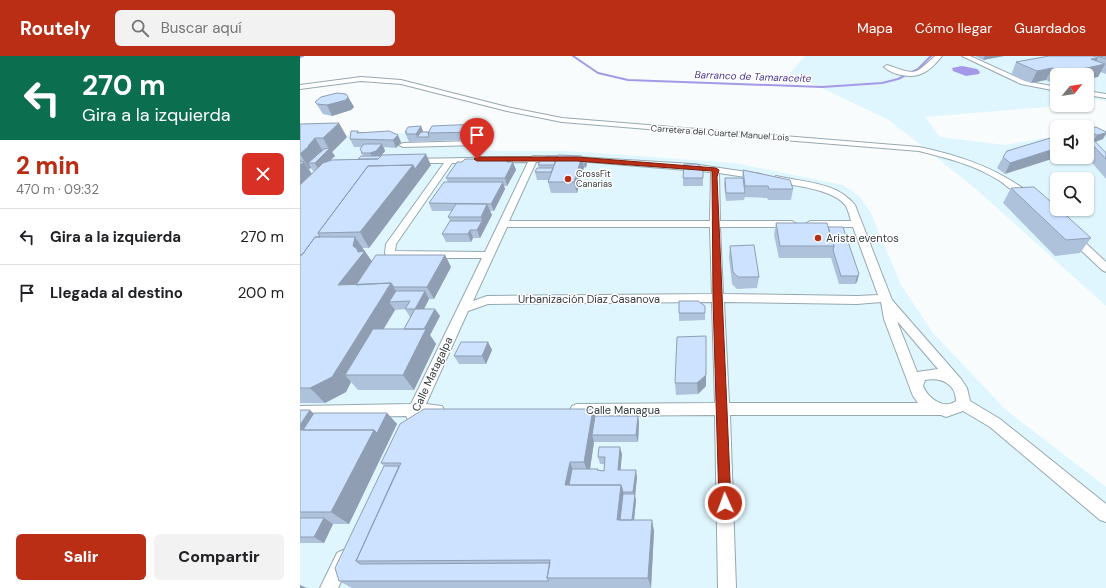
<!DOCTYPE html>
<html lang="es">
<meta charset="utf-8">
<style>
body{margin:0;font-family:"DM Sans",sans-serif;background:#f2f2f2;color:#202124;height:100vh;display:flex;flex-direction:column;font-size:15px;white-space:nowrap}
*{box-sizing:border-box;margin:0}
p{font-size:13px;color:#757577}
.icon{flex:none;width:22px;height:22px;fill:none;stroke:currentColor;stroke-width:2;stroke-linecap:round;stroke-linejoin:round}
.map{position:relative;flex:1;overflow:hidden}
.side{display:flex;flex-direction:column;background:#fff;width:300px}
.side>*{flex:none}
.banner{background:#0b6e4f;color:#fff;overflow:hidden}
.needle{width:26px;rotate:60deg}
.fabs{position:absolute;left:750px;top:12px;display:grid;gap:8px}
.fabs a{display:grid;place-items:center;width:44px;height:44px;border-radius:6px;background:#fff;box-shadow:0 1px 3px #0004;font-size:20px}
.pin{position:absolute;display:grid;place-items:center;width:34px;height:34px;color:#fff;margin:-41px -17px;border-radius:50% 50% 50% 0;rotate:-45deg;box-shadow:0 0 4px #0007}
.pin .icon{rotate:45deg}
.me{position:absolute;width:44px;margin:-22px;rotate:358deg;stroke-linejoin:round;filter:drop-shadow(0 0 3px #0008)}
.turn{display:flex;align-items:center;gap:14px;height:84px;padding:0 16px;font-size:18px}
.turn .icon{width:52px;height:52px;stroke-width:2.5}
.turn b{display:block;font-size:28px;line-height:34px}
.round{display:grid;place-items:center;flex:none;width:42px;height:42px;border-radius:6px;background:#f2f2f2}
.head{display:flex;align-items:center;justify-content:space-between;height:68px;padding:0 16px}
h1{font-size:24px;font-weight:800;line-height:30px;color:#ba2e15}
.button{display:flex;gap:8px;margin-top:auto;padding:8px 16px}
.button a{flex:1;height:46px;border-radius:6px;background:#ba2e15;color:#fff;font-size:16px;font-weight:800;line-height:46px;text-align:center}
.button a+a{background:#f2f2f2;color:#202124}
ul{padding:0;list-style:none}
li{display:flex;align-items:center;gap:12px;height:56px;padding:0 16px;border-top:1px solid #e0e0e0}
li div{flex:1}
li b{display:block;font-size:15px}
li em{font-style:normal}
header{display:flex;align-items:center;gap:24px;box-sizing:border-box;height:56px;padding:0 20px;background:#ba2e15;color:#fff}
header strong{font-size:19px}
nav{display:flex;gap:22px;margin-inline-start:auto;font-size:14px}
.search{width:280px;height:36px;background:#f2f2f2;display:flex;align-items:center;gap:10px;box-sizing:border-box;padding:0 14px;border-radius:6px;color:#757577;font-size:15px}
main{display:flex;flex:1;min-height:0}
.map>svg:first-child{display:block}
</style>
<header>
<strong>Routely</strong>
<div class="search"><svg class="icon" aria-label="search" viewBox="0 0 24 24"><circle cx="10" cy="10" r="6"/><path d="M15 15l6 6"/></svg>Buscar aquí</div>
<nav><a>Mapa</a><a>Cómo llegar</a><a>Guardados</a></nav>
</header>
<main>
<section class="side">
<div class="banner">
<div class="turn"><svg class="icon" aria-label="left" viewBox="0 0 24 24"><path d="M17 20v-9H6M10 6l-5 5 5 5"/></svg><div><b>270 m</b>Gira a la izquierda</div></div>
</div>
<div class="head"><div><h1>2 min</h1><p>470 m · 09:32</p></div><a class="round" style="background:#d93025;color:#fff"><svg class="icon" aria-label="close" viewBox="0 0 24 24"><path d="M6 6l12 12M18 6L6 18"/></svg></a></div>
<ul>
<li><svg class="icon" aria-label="left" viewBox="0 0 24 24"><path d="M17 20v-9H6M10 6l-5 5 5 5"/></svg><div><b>Gira a la izquierda</b></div><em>270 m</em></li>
<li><svg class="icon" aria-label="arrive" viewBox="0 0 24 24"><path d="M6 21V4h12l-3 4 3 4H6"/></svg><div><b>Llegada al destino</b></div><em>200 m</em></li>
</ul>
<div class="button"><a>Salir</a><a>Compartir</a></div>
</section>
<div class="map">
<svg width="806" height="532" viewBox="0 0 806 532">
<rect width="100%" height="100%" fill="#f8fcfd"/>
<!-- built -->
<path fill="#dff6fe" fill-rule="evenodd" d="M505 0H806V45L787 42V19H757V49H771L625 61 640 81 705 89 745 82H757V101H787V79L806 74V250L676 133 589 64 490 17ZM757 123H787V153H757Z
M191 74 183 95H267L435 107 543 129 559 140 570 155 601 229 633 277 706 354 806 431V532H0V81Z"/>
<!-- water -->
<path fill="#a499e8" d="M662 10 677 13 680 16 679 18 666 20 653 15 652 12Z"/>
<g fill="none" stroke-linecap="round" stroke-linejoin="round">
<!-- stream -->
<path stroke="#a499e8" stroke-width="2" d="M273 0 298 17 328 24 522 31 582 27 598 23 618 13 631 0
M0 1 3 0"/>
<!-- street casing -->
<g stroke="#96a8af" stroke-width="2">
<path id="street" d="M635 0H642C637 6 630 14 623 17 612 23 593 19 584 11L587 9C615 18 613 21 635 0Z
M662 0H670L725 25 757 31V35L721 28Z
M61 21 101 24 207 51 262 62 619 91C653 98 685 108 715 127 721 131 730 136 735 142L733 144C725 146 707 130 700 125 675 109 647 102 619 95L262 66 207 55 101 28 61 25 0 33V29Z
M787 35 806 38V42L787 39Z
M176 85 180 87 179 89 103 91 99 89 103 87Z
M234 100 277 101 392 108 461 118 462 120 458 123 419 117 420 165H492L497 168 492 171H420L423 238 557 240 578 239 553 171H510L505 168 510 165H551C550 161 548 154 546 150 534 133 495 130 476 126L472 123 476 120C502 126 537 126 555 149L592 244 661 323 667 332 670 345 700 363 806 448V466L800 464 690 371 663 355 646 361 641 359H430L436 532H418L415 359 277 360 272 358 270 354 272 350 277 348 415 347 412 246 188 248 168 255 126 348 142 350 144 354 142 358 120 360 118 364 113 366 108 364 106 360 0 362V350L111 348 182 202H103L86 199 85 197 86 188 144 107H110V103L231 101ZM277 105 411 116 410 165H209L236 106ZM228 106 185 196 95 195 96 188 152 107ZM207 171H410L412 238 187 240 173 245ZM424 246 557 248 581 246 584 263 613 340 618 347H429ZM597 265 638 313 617 316ZM625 324C641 321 656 328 656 345 643 354 628 342 623 330Z
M773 178 777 179 806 206V216L802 214 769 183 768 181Z
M43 494 49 497 52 503 38 532H20L37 497Z"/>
</g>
<!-- street -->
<use href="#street" fill="#fff" fill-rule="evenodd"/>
</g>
<!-- wall -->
<path fill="#afc2db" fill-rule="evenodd" d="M675 0H704L683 4Z
M749 0H806V18L800 16 798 21 787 19H757V29L746 24 731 27 711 19 716 6Z
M48 41 54 51 51 54 32 60 23 58 15 46Z
M0 68 47 81 32 96 35 100 30 104 58 103 63 100 60 93 62 91H54L50 83 58 75 59 76 101 86 96 92 84 91 85 95 82 99 131 109 69 192H62L72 205 145 199 151 211 134 243H129L124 253 140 260 130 279 136 288 114 334H58L51 326 46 336 25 347H0ZM11 112 13 115H15L12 118 9 113ZM105 253 110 261 104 273H83L95 254Z
M121 70 123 76 182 71 190 75 186 83 109 86 105 76Z
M787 73 803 83 795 86 806 97V123L787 101Z
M757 80 705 118 697 112 703 101Z
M209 103 210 106H213L216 114 207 130H204L205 133 194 155H190L192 159 180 182H173L171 186H146L142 178 150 165 148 161 152 155H132L129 147 148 126 146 122 162 106Z
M283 105 287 109 285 112 284 111 277 137H251L248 126V124H237L235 116 239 112 238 109Z
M403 112V130H383V122Z
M443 114 493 133 491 144H468L467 142 445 141 444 144 426 145 424 129 425 122H442Z
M711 132 791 182 780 197 755 200 703 147Z
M476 167 528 171 559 218 557 226 555 228H539L531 202H479L474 179Z
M430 190 459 221 457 232 437 233 432 228 429 201Z
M405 250V264L379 265V257Z
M188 286 192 294 186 308H159L154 300Z
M406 319V330L398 338 376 339 375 327Z
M293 353 295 360H338L339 367 338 386H294L290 413 304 415V408H300L298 401 322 398 320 414 337 421 335 440 336 444 334 464 354 475 351 532H52L39 525 84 410 81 407Z
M0 354 14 357H87L97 368 49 468H33L24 487H0Z"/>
<!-- shaded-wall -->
<path fill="#8f9eb2" d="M685 0H704L683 4Z
M798 2 793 11 805 8 798 21 787 23V19H763L764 17 791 3Z
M752 12 746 24 731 27 737 15Z
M48 41 54 51 51 54 32 60 27 49Z
M39 67 47 81 32 96 35 100 19 115 15 107H8L11 112 9 113 0 98 8 90 15 82 24 97 29 93 23 82Z
M180 68 183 75 178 79 177 76Z
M121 70 124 78 117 81 116 78Z
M189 71 190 75 186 83 185 79Z
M806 77V78L803 83 792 87 797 79Z
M98 79 101 86 96 92 93 84Z
M82 88 85 95 79 102 74 104 70 97Z
M757 92V101H758L705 118 710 107Z
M126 98 131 109 69 192 60 176 113 109Z
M282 100 284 111 277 137 274 126Z
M0 104 2 107 4 106 13 120 0 133Z
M286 105 287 109 285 112 284 108Z
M213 106 216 114 207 130 205 122Z
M203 126 205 133 194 155 191 148Z
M187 148 192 159 180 182 177 174 182 165 181 161Z
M170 174 173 182 171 186 168 178Z
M55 181 75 210 53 232 38 229 53 190Z
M145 199 151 211 134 243 127 231Z
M559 218 557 226 555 228 557 220Z
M91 227 101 243 89 246 95 254 56 319H45L51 326 46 336 25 347 10 332Z
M125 235 129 243 120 261 115 253Z
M135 253 140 260 130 279 136 288 114 334 103 319 120 281Z
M188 286 192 294 186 308 182 300Z
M406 319V330L398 338 397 327Z
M293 353 297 367 292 379 294 386 289 420 284 406Z
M10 354 25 368 0 377V369Z
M87 357 97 368 49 468 31 456 74 374Z
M338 360 339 367 338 386 336 379Z
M320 391 322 398 320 421 318 414Z
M270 406 275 420 272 436 265 429Z
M336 414 337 421 335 440 336 444 333 475 332 469 334 439 333 436Z
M321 429 325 442 322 470 317 464Z
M24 462 33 468 24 487 14 481Z
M352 464 354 475 351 532 348 522Z
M0 529 7 532H0Z"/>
<!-- building -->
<path fill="#cce2ff" stroke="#8f9eb2" d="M749 0H793L798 2 791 3 805 8 764 17 752 12 737 15 716 6Z
M797 0 806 1V3Z
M37 37 46 38 48 41 46 44 27 49 17 48 15 46 21 41Z
M39 67 23 82H15L8 90H9L0 98V68Z
M180 68 177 76 128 77 132 70Z
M121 70 116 78H106L107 76H105L108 71Z
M182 71H189L185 79H178Z
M796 71 806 76V77L797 79 787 75V73Z
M51 75H58L57 77 89 75 98 79 93 84 50 83Z
M121 76H129L128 77 129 81H117Z
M757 80V92L710 107 703 101 707 95Z
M787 80H790L806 97V103L787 83Z
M64 88H82L76 95 70 97H61L62 96 60 93Z
M30 92 15 107H8L24 93Z
M126 98 115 113 113 109 68 110 18 177 20 181H15L2 199H0V129L23 107 32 104 78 103 82 99Z
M258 99 282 100 274 126H248Z
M61 100H81L78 103H58Z
M248 100H257L254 109H238L241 103Z
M165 103H209L207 106H213L205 122H146L157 106H162Z
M0 105 4 106 0 109Z
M384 108H397L403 112V122H383Z
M113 109 60 176 18 177 68 110Z
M237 112H253L251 116H235Z
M443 114 490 124 493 133H469L468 130H445Z
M425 122H443L445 137H426Z
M144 126H203L191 148 129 147Z
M734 131 757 151V153H759L791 182 766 184 711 132Z
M156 148H187L181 161H148Z
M150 165H182L177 174H170L168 178H142Z
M476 167H527L534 190H480Z
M528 171H543L559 218 557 220H541L533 194 534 190Z
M15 181H55L53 190 57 193 58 196 65 195 38 229 91 227 32 321 10 332H0V199H2Z
M454 189 459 221H438L433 216 430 190Z
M76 199H145L127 231H94L91 227 56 229Z
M96 235H125L115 253H105L110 245 89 246Z
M379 245H398L405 250V257H379Z
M115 253H135L124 273H104Z
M73 273H126L103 319H45Z
M406 280V319L397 327H375L377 281Z
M161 286H188L182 300H154Z
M124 353H293L284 406H270L265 429H321L317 464H352L348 522H247L250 504 56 505 101 407H81L100 368Z
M0 354H10L0 369Z
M14 357H87L77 377 74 374H3Z
M295 360H338L336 379H292Z
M0 374H74L31 456H0Z
M299 391H320L318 414H336L333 436H323L321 429H269L272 413H298L297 414 304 415 305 401H298Z
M84 410H99L56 505 60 508 250 507 247 522 249 525H39L35 512Z
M323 438H335L332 464H320Z
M0 462H24L14 481H0Z"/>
<!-- route -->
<path fill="#ba2e15" stroke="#791e0e" d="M277 101 416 112 419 114 417 121 431 447 429 451 425 453 421 451 419 447 413 242 412 115 277 105H177L174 103 177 101Z"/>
<!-- markers -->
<g fill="#ba2e15" stroke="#fff" stroke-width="1.5">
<circle cx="268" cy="123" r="4"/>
<circle cx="518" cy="182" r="4"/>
</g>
<g text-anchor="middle" stroke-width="3" stroke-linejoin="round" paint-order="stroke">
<!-- far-street labels -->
<g font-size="9" fill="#343c3f" stroke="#fff">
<text transform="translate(420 77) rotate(4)" y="3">Carretera del Cuartel Manuel Lois</text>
</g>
<!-- far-poi labels -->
<g font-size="9" fill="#343c3f" stroke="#fff" text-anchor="start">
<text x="276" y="121">CrossFit<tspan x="276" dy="10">Canarias</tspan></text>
</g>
<!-- far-water labels -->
<g font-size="10" font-style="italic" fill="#49338e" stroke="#fff">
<text transform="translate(453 20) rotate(2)" y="4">Barranco de Tamaraceite</text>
</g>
<!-- poi labels -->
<g font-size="11" fill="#343c3f" stroke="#fff" text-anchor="start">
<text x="526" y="186">Arista eventos</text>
</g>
<!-- street labels -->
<g font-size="11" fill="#343c3f" stroke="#fff">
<text x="289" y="247">Urbanización Díaz Casanova</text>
<text transform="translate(132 318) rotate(-65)" y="4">Calle Matagalpa</text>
<text x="323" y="358">Calle Managua</text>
</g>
</g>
</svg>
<div class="fabs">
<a><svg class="needle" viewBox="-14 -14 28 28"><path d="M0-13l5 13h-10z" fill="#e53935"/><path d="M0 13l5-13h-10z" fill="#757577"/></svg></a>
<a><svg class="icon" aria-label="sound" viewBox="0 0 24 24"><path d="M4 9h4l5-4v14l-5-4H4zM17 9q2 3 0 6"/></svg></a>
<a><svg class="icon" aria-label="search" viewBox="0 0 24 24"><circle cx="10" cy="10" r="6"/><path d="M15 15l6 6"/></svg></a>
</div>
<div class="pin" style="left:177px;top:103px;background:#d93025"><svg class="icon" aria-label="arrive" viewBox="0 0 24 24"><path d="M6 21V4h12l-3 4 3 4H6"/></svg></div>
<svg class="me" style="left:425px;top:447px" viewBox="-20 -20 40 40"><circle r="17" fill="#ba2e15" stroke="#fff" stroke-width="3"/><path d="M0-11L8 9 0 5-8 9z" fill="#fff"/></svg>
</div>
</main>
